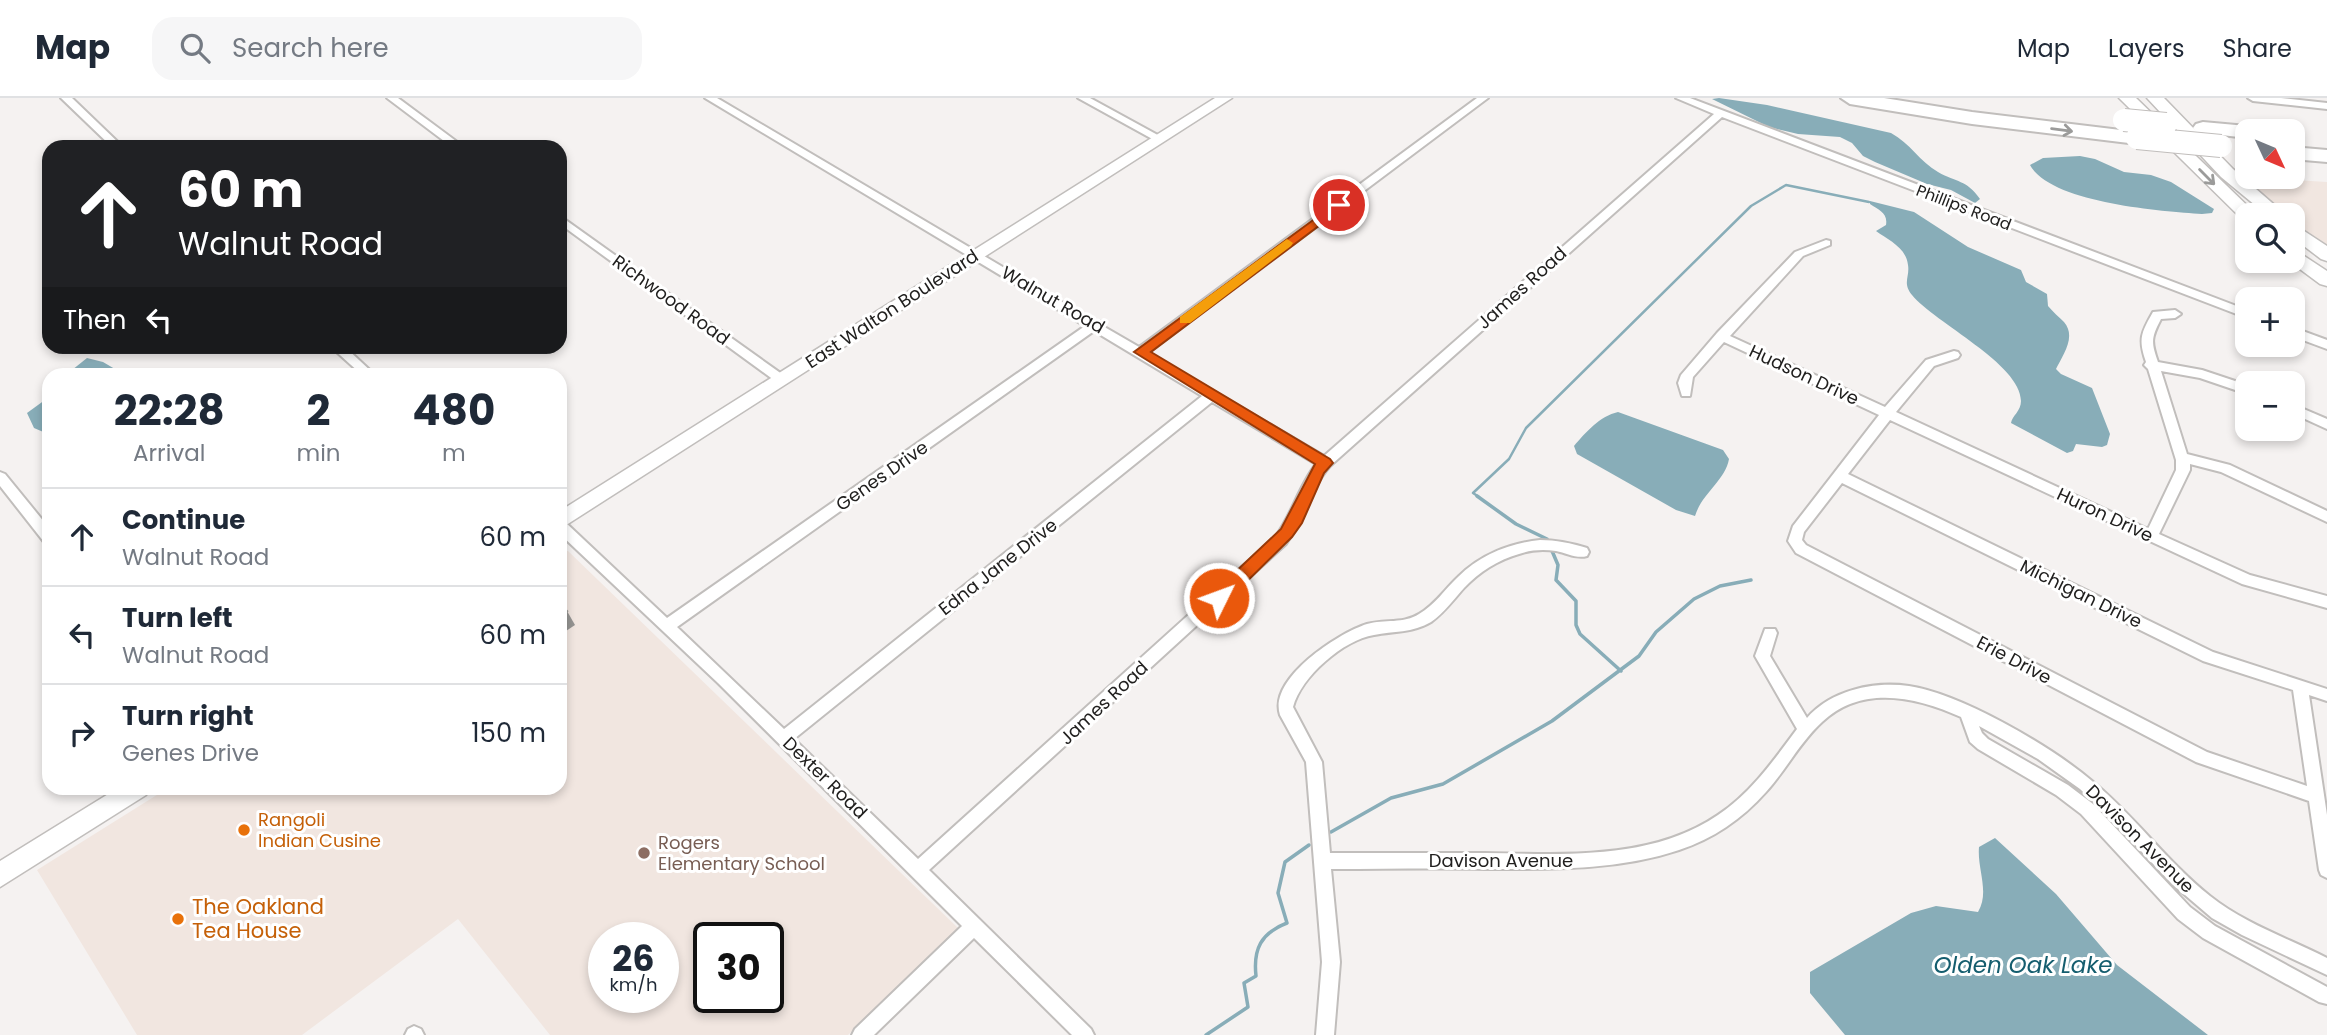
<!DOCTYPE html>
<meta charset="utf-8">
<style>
body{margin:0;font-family:Poppins,sans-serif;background:#f6f6f7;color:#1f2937;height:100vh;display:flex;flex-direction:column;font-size:26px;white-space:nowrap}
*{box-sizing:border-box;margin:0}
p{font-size:23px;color:#747a83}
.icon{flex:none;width:38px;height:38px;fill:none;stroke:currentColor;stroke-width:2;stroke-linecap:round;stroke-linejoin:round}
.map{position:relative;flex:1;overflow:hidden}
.panel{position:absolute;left:42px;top:270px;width:525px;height:427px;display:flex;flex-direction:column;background:#fff;border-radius:21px;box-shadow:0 4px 10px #0003}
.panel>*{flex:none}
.banner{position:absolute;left:42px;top:42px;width:525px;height:214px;border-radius:21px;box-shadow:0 4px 10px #0003;background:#202124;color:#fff;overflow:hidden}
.needle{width:46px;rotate:134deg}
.fabs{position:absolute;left:2235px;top:21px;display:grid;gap:14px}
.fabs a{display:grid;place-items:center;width:70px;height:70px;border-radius:14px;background:#fff;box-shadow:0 4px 10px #0003;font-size:35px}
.speed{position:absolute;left:588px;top:824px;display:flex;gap:14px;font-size:35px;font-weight:700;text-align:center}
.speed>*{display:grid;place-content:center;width:91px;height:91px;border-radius:50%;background:#fff;box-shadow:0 4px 10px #0003;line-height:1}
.speed small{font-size:18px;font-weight:400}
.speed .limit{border:4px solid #111;border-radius:10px;background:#fff;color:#111}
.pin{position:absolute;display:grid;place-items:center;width:60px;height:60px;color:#fff;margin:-30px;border:4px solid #fff;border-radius:50%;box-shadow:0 2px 7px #0007}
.me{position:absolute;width:77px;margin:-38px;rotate:48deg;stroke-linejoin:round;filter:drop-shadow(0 0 5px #0008)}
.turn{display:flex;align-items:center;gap:24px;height:147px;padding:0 21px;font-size:32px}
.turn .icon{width:91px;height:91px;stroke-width:2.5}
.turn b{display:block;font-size:49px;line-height:60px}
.then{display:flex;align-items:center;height:66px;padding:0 21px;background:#0003;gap:14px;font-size:26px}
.eta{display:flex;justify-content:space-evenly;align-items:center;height:119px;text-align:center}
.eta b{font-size:42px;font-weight:700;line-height:49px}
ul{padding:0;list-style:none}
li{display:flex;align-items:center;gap:21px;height:98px;padding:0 21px;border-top:2px solid #e0e1e3}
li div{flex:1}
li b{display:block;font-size:26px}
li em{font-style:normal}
header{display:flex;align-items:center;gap:42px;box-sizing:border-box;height:98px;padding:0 35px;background:#fff;border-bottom:2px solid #e0e1e3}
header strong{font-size:33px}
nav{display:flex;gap:38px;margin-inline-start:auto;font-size:24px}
.search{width:490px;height:63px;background:#f6f6f7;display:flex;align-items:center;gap:18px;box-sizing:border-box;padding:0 24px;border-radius:21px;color:#747a83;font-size:26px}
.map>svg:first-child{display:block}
</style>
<header>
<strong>Map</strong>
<div class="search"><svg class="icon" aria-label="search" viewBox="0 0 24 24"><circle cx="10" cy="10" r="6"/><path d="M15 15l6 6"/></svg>Search here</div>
<nav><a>Map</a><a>Layers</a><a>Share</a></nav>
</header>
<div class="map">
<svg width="2327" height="937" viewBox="0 0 2327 937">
<rect width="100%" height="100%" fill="#f5f2f1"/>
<!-- built -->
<path fill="#f1e6e0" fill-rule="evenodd" d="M2232 73 2247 75V79L2327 84V154L2293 126 2292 117H2283Z
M560 453H568L959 831 848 937H550L458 821 302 937H137L37 772 168 690H560ZM604 840H663V900H604ZM709 840H768V900H709Z"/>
<!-- water -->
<path fill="#88adb8" d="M1719 0 1767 7 1891 35C1910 45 1920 64 1938 74 1957 85 1966 81 1980 101L1975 105 1951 92 1927 86 1875 64 1863 58 1852 45 1840 39 1798 36 1769 29 1712 1Z
M2080 58 2095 61 2124 74 2151 77 2171 84 2214 111 2212 115 2202 116C2161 113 2051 105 2030 67L2043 60Z
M1870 103 1914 114 1968 149 2021 172 2026 184 2047 196 2048 208C2053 214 2059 219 2064 224 2077 239 2062 258 2056 271L2061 276 2092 290 2110 336 2107 347 2102 349 2076 346 2073 353 2067 355 2011 325C2012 318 2021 313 2021 303 2021 266 1935 225 1912 197 1902 185 1910 179 1908 167 1906 149 1888 142 1876 133L1886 127C1888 115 1879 112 1870 106Z
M87 260 103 264 120 274 119 276H67Z
M49 299V335L48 336 34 330 27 315Z
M1618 314 1723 352 1729 361C1725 383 1702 395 1695 418L1676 412 1577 356 1574 348C1586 334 1600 318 1618 314Z
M1995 740 2056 796 2117 867 2208 937H1845L1810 895V874L1911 815 1936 808 1978 814C1990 794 1977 771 1979 749Z"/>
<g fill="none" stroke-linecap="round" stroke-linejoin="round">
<!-- stream-far1 -->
<path stroke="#88adb8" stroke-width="2.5" d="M1479 399 1473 395 1509 361 1526 330 1751 108 1786 87 1869 104"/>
<!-- stream -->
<path stroke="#88adb8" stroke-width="3.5" d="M1477 398 1516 426 1547 441 1558 467 1556 482 1576 503V527L1580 536 1621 573
M1331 734 1391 700 1443 686 1552 623 1639 558 1656 534 1694 501 1720 488 1751 482
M1206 937 1248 909 1244 885 1256 878C1253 851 1261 835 1287 825L1278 795 1285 764 1309 747"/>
<!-- minor casing -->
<g stroke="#c1bebc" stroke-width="4">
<path id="minor" d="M61 0H72L123 49H112Z
M387 0H398L464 49H452Z
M705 0H717L1094 223H1100L1101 227 1139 249 1477 0H1488L1148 255 1324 358 1714 16 1676 0H1690L2247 212V220L1722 19 1330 368C1310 391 1303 421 1286 446L929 772 1091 931 1094 937H1072L974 840 874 937H852L855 931 962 828 718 585 560 436V423L565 424 667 520 1085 228ZM1094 233 1202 298 784 631 677 529ZM1212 304 1316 366C1299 388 1292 416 1276 438L918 761 794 641Z
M1078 0H1090L1165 41 1160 44 1156 43Z
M2248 0H2281L2327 5V11L2253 3Z
M560 118 786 279 788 282 786 285H778L560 126Z
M1826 142 1830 143V147L1803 158 1730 238 1885 309 1926 262 1954 253 1958 254 1960 257 1958 260 1934 268 1896 314 2148 431 2176 372V362L2148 271 2144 267 2146 264C2138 241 2141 235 2153 214L2175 212 2181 216 2175 220 2161 221C2151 240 2151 244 2158 264L2202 272 2247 287V296L2200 280 2161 273 2187 356 2230 367 2327 413V424L2221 374 2190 366V372L2159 436 2250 477 2327 498V510L2242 486 1890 322 1848 376 2213 554 2327 591V603L2309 597 2327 717V780L2321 777 2319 772 2309 703 2196 664 1796 455 1788 443 1793 428 1879 317 1724 244 1693 279 1690 298H1682L1678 285 1681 277 1717 235 1795 154ZM1842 385 2203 563 2293 592 2307 688 2207 654 1806 447 1802 442 1804 434Z
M2292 229 2327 242V251L2292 238Z
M330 248H344L374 276H361Z
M2292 306 2327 321V331L2292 315Z
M0 374 5 376 49 430V445L44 444 0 388Z
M1540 442C1556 442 1571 445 1587 450L1589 454 1587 458C1577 461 1566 455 1556 453 1543 451 1530 452 1519 456 1498 462 1479 474 1464 490 1454 501 1444 515 1431 524 1413 535 1393 533 1374 537 1343 542 1301 579 1293 609L1322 664 1330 755C1382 755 1433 755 1485 755 1561 756 1651 763 1718 717 1751 695 1774 662 1797 631L1755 558 1765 531H1775L1777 535 1770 558 1807 620C1831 592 1874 583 1909 588 1962 596 2052 649 2092 683 2135 718 2167 764 2210 798 2245 826 2288 840 2327 860V877L2242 837 2212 820 2171 785 2109 719 2080 691 2038 661 1979 628 1982 635 1988 641 2068 687 2093 706 2190 809 2215 828 2327 889V906L2319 904 2203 840 2178 821 2081 716 2056 697 1978 651 1970 644 1961 619C1917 599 1862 586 1822 624 1800 644 1786 672 1766 694 1742 721 1713 741 1679 752 1616 773 1550 771 1485 771 1434 770 1383 771 1331 771L1340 864 1334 937H1316L1322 864 1306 664 1280 617C1268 581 1338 535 1367 526 1384 521 1404 526 1419 516 1435 507 1445 491 1458 479 1480 457 1510 445 1540 442Z
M414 928 421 931 424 937H405L408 931Z"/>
</g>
<!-- secondary casing -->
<g stroke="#c1bebc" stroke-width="3">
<path id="secondary" d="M1215 0H1232L560 431V413Z
M118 690H150L146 697 0 789V763Z"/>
</g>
<!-- primary casing -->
<g stroke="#c1bebc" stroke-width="3">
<path id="primary" d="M2119 0H2136L2257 117H2247V122L2242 121Z
M2147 0H2164L2233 71 2286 117H2267L2221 79Z
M2292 125 2327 148V163L2321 161 2292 139Z
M2292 150 2327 173V188L2320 186 2289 163H2292Z"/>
</g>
<!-- motorway casing -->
<g stroke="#c1bebc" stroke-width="4">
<path id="motorway" d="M1841 0H1884L1972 14 2137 34 2147 40 2137 46 1972 26 1850 6Z
M2203 24 2247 28 2256 33H2247V40L2196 34 2193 30 2196 26Z
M2292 49 2327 52V64L2292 61Z"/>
</g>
<!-- minor -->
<use href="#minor" fill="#fff" fill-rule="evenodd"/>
<!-- secondary -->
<use href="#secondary" fill="#fff" fill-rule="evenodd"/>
<!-- primary -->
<use href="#primary" fill="#fff" fill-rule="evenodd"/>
<!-- motorway -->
<use href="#motorway" fill="#fff" fill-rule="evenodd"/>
<!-- motorway-bridge casing -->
<g stroke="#c1bebc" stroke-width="24" stroke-linecap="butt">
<path id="motorway-bridge" d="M2124 22 2166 26
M2137 40 2221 48"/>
</g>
<!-- motorway-bridge -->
<use href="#motorway-bridge" stroke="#fff" stroke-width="22"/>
</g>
<!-- shaded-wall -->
<path fill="#959492" d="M567 513 575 527 560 537V517Z"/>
<!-- building -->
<path fill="#d5d3d1" stroke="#959492" stroke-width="2" d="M560 506 567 513 560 517Z"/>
<!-- one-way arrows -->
<defs><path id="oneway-shaft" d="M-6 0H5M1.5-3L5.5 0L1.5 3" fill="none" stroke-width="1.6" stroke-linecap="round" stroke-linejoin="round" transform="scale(1.75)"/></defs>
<g stroke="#9b9b9a">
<use href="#oneway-shaft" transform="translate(2062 32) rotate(7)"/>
<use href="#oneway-shaft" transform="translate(2207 79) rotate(45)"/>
</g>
<!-- route -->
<path fill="#ea580c" stroke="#983908" stroke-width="2" d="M1339 103 1344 104V109L1151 254 1330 361 1333 365 1324 375 1302 425 1292 439 1225 505H1213L1211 500 1213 495 1281 431 1315 366 1134 254Z"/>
<!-- slow -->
<path fill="#f59e0b" d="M1287 141 1293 145 1291 148 1190 225H1180V219Z"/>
<!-- markers -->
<g fill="#e8710a" stroke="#fff" stroke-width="2.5">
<circle cx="244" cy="732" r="7"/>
<circle cx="178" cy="821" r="7"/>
</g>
<circle fill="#8d6e63" stroke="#fff" stroke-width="2.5" cx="644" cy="755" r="7"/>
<g text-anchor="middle" stroke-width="6" stroke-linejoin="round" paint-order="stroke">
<!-- far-street labels -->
<g font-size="16" fill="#21201f" stroke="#fff">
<text transform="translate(1964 109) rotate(21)" y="6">Phillips Road</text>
</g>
<!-- street labels -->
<g font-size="18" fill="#21201f" stroke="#fff">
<text transform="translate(1522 190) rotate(-42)" y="6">James Road</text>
<text transform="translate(671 202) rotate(36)" y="6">Richwood Road</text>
<text transform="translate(1053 202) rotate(30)" y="6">Walnut Road</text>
<text transform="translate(892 211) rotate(-33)" y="6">East Walton Boulevard</text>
<text transform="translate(1804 277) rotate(25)" y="6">Hudson Drive</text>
<text transform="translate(882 378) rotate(-35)" y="6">Genes Drive</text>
<text transform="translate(2105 417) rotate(25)" y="6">Huron Drive</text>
<text transform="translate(998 469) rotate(-38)" y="6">Edna Jane Drive</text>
<text transform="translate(2081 496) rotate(26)" y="6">Michigan Drive</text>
<text transform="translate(2014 562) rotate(28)" y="6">Erie Drive</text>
<text transform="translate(1104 605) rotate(-43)" y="6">James Road</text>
<text transform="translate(825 680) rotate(44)" y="6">Dexter Road</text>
<text transform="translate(2140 741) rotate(45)" y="6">Davison Avenue</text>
<text x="1501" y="769">Davison Avenue</text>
</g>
<!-- food labels -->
<g font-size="18" fill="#c56008" stroke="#fff" text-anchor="start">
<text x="258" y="728">Rangoli<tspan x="258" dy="21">Indian Cusine</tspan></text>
</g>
<!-- education labels -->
<g font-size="18" fill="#785e54" stroke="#fff" text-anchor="start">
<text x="658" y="751">Rogers<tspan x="658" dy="21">Elementary School</tspan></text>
</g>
<!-- near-food labels -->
<g font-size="21" fill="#c56008" stroke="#fff" text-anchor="start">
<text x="192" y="816">The Oakland<tspan x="192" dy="24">Tea House</tspan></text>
</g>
<!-- near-water labels -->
<g font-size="23" font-style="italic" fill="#145d6e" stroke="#fff">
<text x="2023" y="875">Olden Oak Lake</text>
</g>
</g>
</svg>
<div class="fabs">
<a><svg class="needle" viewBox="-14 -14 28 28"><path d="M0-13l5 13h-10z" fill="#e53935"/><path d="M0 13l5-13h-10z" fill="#747a83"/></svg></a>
<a><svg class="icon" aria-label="search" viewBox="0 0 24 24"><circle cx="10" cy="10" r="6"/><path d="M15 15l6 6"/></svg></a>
<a>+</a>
<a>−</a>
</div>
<div class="speed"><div>26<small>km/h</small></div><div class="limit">30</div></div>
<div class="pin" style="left:1339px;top:107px;background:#d93025"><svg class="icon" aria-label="arrive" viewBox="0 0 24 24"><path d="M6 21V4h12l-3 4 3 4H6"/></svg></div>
<svg class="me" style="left:1219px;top:500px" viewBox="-20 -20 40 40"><circle r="17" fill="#ea580c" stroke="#fff" stroke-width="3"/><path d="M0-11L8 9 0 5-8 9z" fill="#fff"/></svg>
<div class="banner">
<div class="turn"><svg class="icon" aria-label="ahead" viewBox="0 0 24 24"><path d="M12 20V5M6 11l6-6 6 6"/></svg><div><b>60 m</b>Walnut Road</div></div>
<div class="then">Then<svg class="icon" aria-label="left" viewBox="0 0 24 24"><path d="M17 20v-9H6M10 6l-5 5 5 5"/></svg></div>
</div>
<section class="panel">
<div class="eta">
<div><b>22:28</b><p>Arrival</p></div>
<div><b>2</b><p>min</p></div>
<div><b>480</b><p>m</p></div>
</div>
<ul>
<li><svg class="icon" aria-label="ahead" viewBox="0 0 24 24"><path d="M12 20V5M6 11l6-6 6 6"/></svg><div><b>Continue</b><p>Walnut Road</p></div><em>60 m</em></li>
<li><svg class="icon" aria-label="left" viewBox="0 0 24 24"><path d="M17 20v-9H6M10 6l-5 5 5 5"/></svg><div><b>Turn left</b><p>Walnut Road</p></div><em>60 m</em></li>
<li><svg class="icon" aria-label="right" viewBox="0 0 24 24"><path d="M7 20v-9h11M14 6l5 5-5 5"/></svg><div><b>Turn right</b><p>Genes Drive</p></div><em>150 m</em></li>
</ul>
</section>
</div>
